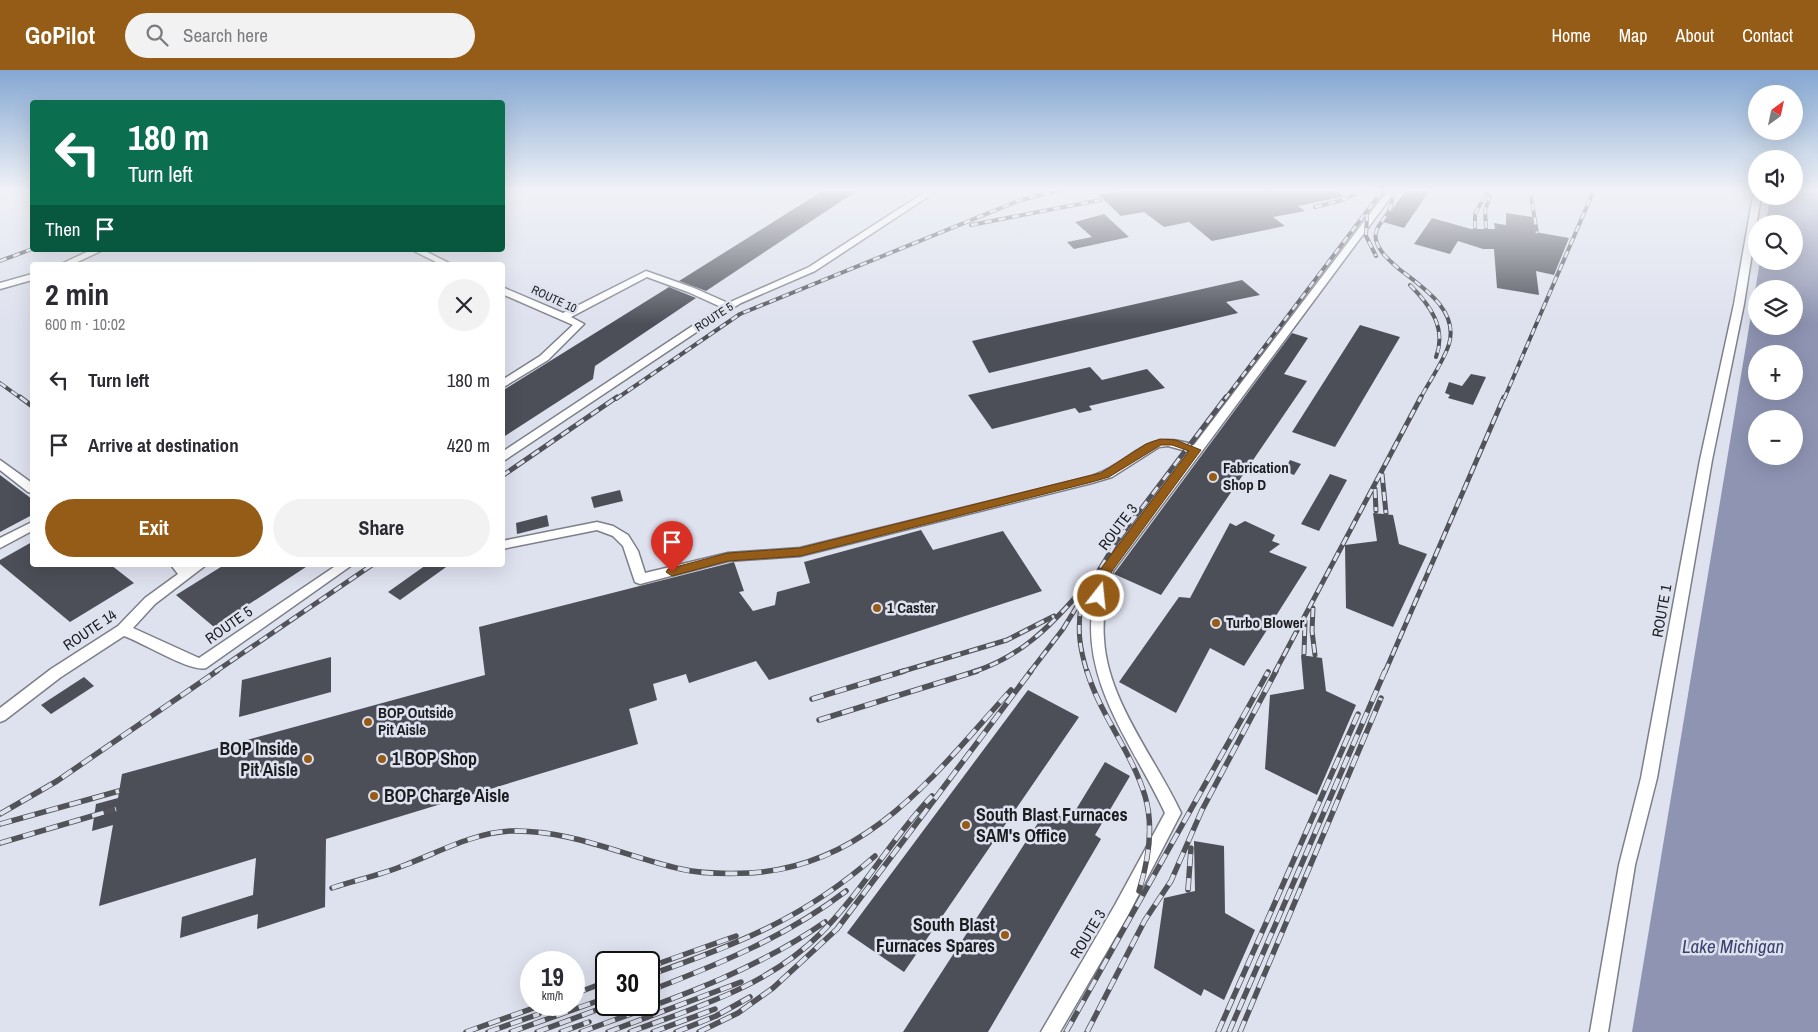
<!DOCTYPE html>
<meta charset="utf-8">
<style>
body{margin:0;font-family:"Archivo Narrow",sans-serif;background:#f2f2f3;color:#2b2b33;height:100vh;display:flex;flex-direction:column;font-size:19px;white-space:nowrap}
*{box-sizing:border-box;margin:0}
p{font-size:16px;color:#7c7c81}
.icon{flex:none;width:28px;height:28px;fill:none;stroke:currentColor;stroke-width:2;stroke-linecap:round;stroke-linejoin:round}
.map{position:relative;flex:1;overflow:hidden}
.side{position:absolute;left:30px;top:192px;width:475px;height:305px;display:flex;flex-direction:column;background:#fff;border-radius:5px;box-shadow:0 5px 20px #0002}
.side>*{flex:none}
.banner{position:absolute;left:30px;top:30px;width:475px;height:152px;border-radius:5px;box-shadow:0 5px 20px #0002;background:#0b6e4f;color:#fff;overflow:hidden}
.needle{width:32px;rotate:33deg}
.controls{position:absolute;left:1748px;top:15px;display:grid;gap:10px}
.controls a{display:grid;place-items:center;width:55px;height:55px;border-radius:50%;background:#fff;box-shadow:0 5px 20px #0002;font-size:25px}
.speed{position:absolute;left:520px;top:881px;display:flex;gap:10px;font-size:25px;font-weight:700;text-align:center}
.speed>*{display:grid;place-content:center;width:65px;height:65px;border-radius:50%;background:#fff;box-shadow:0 5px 20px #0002;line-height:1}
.speed small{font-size:12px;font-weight:400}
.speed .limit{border:2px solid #111;border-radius:8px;background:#fff;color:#111}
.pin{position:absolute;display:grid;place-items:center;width:42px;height:42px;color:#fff;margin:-51px -21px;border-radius:50% 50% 50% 0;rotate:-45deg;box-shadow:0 0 5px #0007}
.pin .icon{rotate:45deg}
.me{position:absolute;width:55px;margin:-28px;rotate:16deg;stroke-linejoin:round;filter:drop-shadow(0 0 4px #0008)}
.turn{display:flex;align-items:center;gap:18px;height:105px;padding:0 15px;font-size:22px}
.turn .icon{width:65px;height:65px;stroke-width:2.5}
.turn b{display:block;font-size:35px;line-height:42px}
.then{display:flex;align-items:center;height:48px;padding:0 15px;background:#0003;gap:10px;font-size:19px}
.round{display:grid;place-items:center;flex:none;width:52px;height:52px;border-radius:26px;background:#f2f2f3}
.overview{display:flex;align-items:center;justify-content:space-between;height:85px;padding:0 15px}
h1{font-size:30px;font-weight:700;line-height:38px}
.primary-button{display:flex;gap:10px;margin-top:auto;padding:10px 15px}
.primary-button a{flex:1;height:58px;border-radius:30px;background:#955c17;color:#fff;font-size:20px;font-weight:700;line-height:58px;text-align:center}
.primary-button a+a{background:#f2f2f3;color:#2b2b33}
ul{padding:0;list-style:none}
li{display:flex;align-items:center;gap:15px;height:65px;padding:0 15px}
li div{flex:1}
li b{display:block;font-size:19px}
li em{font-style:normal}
header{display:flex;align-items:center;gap:30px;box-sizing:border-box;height:70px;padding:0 25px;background:#955c17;color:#fff}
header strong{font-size:24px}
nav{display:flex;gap:28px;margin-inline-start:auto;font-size:18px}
.search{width:350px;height:45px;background:#f2f2f3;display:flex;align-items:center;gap:12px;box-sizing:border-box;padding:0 18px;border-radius:28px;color:#7c7c81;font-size:19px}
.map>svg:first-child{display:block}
</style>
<header>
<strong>GoPilot</strong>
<div class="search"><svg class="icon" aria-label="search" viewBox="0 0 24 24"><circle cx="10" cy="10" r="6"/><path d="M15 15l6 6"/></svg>Search here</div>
<nav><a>Home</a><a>Map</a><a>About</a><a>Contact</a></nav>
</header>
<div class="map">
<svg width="1818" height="962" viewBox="0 0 1818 962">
<rect width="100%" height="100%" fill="#dee1ee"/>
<!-- water -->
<path fill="#8e94b2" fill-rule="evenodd" d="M1794 120H1818V962H1632L1760 191H1794V154H1766L1770 126H1794ZM1756 219H1794V256H1756ZM1756 284H1794V321H1756ZM1756 349H1794V386H1756Z"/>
<!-- building -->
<path fill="#4c4e58" d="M824 120H858L706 221 679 211Z
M1124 120H1336L1345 126 1298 136 1305 141 1273 147 1285 156 1212 171 1189 152 1164 157 1144 142 1121 146 1099 125Z
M1406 120H1430L1404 158 1383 152Z
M1506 143 1533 147 1535 162 1569 168 1554 205 1536 201 1539 225 1497 218 1494 179H1483L1458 171 1450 184 1414 174 1432 148 1471 159H1495L1494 153 1506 155Z
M1104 144 1129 167 1074 179 1067 172 1092 167 1075 152Z
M1242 210 1260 225 1226 232 1238 243 989 303 972 271Z
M669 217 696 228 595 296 593 309 502 368V321Z
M1360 255 1400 267 1335 377 1292 362Z
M1292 263 1308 268 1284 304 1307 311 1161 525 1114 504Z
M1090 297 1102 310 1147 299 1165 318 1089 336 1092 340 1079 343 1075 338 992 359 968 325Z
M1471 304 1486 307 1473 335 1448 328 1450 325 1445 323 1449 312 1462 316Z
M1290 390 1301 394 1294 405 1284 401Z
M1330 404 1347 410 1319 461 1301 454Z
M0 405 32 429V445L0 462Z
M620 420 623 431 594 438 591 427Z
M1373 443 1393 445 1399 474 1427 484 1393 557 1346 538 1345 475 1377 471Z
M547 445 549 456 517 464 516 453Z
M1245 451 1275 465 1272 471 1280 474 1269 482 1307 497 1244 596 1210 578 1176 643 1119 612 1179 527 1190 528 1230 453 1236 456Z
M921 460 933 480 1003 461 1042 521 769 610 756 591 689 613 686 604 653 614 657 630 629 639 638 674 326 769 325 837 257 859 258 844 180 868 182 847 253 825 256 788 99 836 113 755 92 761 96 734 118 728 122 704 485 605 479 557 734 492 744 521 739 522 753 541 775 535 777 522 810 513 804 492Z
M32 472V495H111L134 513 70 552 0 494V490Z
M224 495H309L214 557 176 525Z
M426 495H449L400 530 388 522Z
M1301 585 1322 588 1326 621 1356 635 1317 725 1265 699 1270 625 1304 619Z
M331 587V622L239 647 242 610Z
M84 607 94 616 51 644 41 635Z
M1028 620 1079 647 904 902 847 863Z
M1105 692 1130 706 1095 765 1101 769 988 962H903L1047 739 1069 751Z
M1194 771 1224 776 1225 843 1255 860 1224 930 1204 919 1201 926 1154 898 1164 828 1195 821Z"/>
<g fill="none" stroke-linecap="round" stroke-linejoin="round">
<!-- minor casing -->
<g stroke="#7c7f89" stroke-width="3">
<path id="minor" d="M928 120H938L815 201 741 233 728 241 502 392V382L721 237 688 222 647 207 571 247 584 254 548 290 502 318V310L540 286 573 255 502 224V217L563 243 646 201 694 218 728 233 809 197Z
M1388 120H1396L1113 501C1107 523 1102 546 1104 569 1107 630 1156 689 1181 743L1127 847 1060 962H1041L1115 835 1165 743C1134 676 1080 612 1093 534 1095 522 1097 507 1102 497L1190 382 1168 376 1159 377 1112 407 1092 413 800 486 728 491 640 514 635 512 623 476 613 466 597 460 502 479V471L597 452 613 456 628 465 638 481 645 503 728 483 800 478 1092 406C1135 392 1142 357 1194 375Z
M1756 124V126H1761L1744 234 1712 390 1657 708 1635 795 1608 962H1590L1619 795 1641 708 1700 390 1734 234 1753 126Z
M91 180H103L71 195H59Z
M412 180H423L453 195H442Z
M32 204V210L0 219V213Z
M0 390 32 413V423L28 422 0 400Z
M32 452V461L0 478V468Z
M171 495H187L188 497 191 495H206L155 534 133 558 199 588 337 495H352L206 598C191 603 142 572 124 566L61 607 5 650 0 652V638L51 599 118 556 145 528 178 504Z"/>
</g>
<!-- minor -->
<use href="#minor" fill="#fff" fill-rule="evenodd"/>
<!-- rail-far2 casing -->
<g stroke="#515359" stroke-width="4">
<path id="rail-far2" d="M1394 120C1393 126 1392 133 1390 139 1386 149 1373 157 1376 170 1379 182 1390 191 1399 199 1422 217 1459 240 1449 274 1444 291 1428 313 1420 329
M1530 120 1537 163
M1315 137 1342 130 1366 120
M1367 144 1366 166 1376 186
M971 155 1100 130
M1475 158V144L1488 120
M1486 158 1485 140 1490 127
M0 191 32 179
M1410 215C1430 235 1447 258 1436 287
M0 313 22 329
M616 329 740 244 1018 131 1060 120
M1225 329 1383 120
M1504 329 1594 120"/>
</g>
<!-- rail-far1 casing -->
<g stroke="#515359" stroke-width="5">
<path id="rail-far1" d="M20 327 32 336
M1382 404 1386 443
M502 406 617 327
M1375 419 1376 441
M1081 537C1077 561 1080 579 1087 602
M1313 538 1312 561 1315 585
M1304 584 1305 551
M215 602 372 495
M900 602 1007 570 1054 546
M973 602C1018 588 1049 558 1079 523
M1030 602 1063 559 1117 471 1226 327
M1275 602 1421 327
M1385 602 1504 327"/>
</g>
<!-- rail casing -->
<g stroke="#515359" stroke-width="5.5">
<path id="rail" d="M1087 601C1100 645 1132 682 1145 726 1154 756 1148 792 1139 821
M812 629 904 601
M819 650 977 601
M0 744 57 711 217 601
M0 754 119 721
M0 773 116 739
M332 818C356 810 381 805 405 795 439 782 473 763 510 761 569 759 624 786 681 799 703 804 727 804 750 803 870 796 937 701 1011 620
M1188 820 1191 778
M649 897 736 866
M649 905C736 875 805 848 875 786
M649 921C719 894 786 867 846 821
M574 924 606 912
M466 962 542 935
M488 962 539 944
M511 962 606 928
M537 962 610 935
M561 962 589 952
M581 962C666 931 750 904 825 852
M608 962 741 912
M630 962C697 937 768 916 820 864 862 822 891 769 932 726
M653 962 715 939
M676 962 716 946 750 927
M699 962 738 943 773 918 837 859 1031 601
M1066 962 1268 602
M1087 962 1145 850 1171 811 1202 740 1276 601
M1218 962 1358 644
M1229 962 1385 601
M1240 962 1381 628"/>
</g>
<!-- rail-far2 -->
<use href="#rail-far2" stroke="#dee1ee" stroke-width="2.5" stroke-dasharray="7" stroke-linecap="butt"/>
<!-- rail-far1 -->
<use href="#rail-far1" stroke="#dee1ee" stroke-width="3" stroke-dasharray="9" stroke-linecap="butt"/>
<!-- rail -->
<use href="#rail" stroke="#dee1ee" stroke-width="4" stroke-dasharray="12" stroke-linecap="butt"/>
</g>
<!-- sky -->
<linearGradient id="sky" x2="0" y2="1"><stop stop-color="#84a7d2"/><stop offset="0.47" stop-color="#f0f2f7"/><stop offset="1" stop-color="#f0f2f7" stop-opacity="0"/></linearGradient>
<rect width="1818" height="255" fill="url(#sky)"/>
<!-- route -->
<path fill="#955c17" stroke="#613c0f" d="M1160 369 1176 370 1201 380 1112 501 1105 526 1099 530 1093 526 1102 497 1189 381 1172 375H1161L1109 407 1092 412 800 486 728 491 672 506 666 502 668 499 728 483 800 478 1092 405 1101 403 1146 374Z"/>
<!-- markers -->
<g fill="#955c17" stroke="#dee1ee" stroke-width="2">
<circle cx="1213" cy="407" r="5"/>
<circle cx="877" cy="538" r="5"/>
<circle cx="1216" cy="553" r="5"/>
<circle cx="368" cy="652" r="5"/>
<circle cx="308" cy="689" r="5"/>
<circle cx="382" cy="689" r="5"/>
<circle cx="374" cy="726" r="5"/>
<circle cx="966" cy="755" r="5"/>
<circle cx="1005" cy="865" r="5"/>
</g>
<g text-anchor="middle" stroke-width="5" stroke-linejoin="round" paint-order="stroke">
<!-- far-street labels -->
<g font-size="12" fill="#1b1c20" stroke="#dee1ee">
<text transform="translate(554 229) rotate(25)" y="4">ROUTE 10</text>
<text transform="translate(714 247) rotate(-33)" y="4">ROUTE 5</text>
</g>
<!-- poi labels -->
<g font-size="15" font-weight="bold" fill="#1b1c20" stroke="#dee1ee" text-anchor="start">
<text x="1223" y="403">Fabrication<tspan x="1223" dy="17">Shop D</tspan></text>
<text x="887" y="543">1 Caster</text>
<text x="1226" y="558">Turbo Blower</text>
<text x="378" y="648">BOP Outside<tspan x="378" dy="17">Pit Aisle</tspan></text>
</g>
<!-- street labels -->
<g font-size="15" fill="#1b1c20" stroke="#dee1ee">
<text transform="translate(1118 457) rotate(-53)" y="5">ROUTE 3</text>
<text transform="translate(1662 541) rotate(-80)" y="5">ROUTE 1</text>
<text transform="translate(229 555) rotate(-35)" y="5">ROUTE 5</text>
<text transform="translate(90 560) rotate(-34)" y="5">ROUTE 14</text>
<text transform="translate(1088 864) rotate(-59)" y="5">ROUTE 3</text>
</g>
<!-- near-poi labels -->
<g font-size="18" font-weight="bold" fill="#1b1c20" stroke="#dee1ee" text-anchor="start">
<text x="298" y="685" text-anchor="end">BOP Inside<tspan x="298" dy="21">Pit Aisle</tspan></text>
<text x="392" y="695">1 BOP Shop</text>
<text x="384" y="732">BOP Charge Aisle</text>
<text x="976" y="751">South Blast Furnaces<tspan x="976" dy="21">SAM's Office</tspan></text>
<text x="995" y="861" text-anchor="end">South Blast<tspan x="995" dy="21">Furnaces Spares</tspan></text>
</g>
<!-- near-water labels -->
<g font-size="19" font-style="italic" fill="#3a426e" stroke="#dee1ee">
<text x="1733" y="883">Lake Michigan</text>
</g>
</g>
</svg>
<div class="controls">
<a><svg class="needle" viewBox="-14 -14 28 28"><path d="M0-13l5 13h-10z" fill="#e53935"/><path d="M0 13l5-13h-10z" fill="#7c7c81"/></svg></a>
<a><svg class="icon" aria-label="sound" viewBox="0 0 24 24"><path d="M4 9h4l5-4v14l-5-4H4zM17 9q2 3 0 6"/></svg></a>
<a><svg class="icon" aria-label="search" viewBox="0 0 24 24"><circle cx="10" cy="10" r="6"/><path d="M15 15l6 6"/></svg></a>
<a><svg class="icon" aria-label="layers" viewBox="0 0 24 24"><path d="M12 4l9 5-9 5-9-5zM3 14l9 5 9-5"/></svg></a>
<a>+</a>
<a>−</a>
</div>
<div class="speed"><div>19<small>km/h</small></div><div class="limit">30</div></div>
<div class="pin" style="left:672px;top:502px;background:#d93025"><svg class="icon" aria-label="arrive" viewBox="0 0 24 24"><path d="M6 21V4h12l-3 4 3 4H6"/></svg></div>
<svg class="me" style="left:1099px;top:526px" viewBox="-20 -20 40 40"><circle r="17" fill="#955c17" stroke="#fff" stroke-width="3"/><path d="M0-11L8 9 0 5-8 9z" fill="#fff"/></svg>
<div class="banner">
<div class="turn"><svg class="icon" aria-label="left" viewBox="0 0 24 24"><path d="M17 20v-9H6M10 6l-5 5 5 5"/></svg><div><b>180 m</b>Turn left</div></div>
<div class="then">Then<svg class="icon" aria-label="arrive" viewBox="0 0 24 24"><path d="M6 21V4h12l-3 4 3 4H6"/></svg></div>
</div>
<section class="side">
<div class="overview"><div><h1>2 min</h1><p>600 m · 10:02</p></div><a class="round"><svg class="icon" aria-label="close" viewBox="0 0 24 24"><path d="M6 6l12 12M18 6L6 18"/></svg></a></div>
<ul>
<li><svg class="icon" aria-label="left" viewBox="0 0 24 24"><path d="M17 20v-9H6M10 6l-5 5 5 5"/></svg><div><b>Turn left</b></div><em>180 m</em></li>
<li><svg class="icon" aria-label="arrive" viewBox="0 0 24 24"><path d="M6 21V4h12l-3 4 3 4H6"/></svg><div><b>Arrive at destination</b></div><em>420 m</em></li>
</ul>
<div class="primary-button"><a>Exit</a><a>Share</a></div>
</section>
</div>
